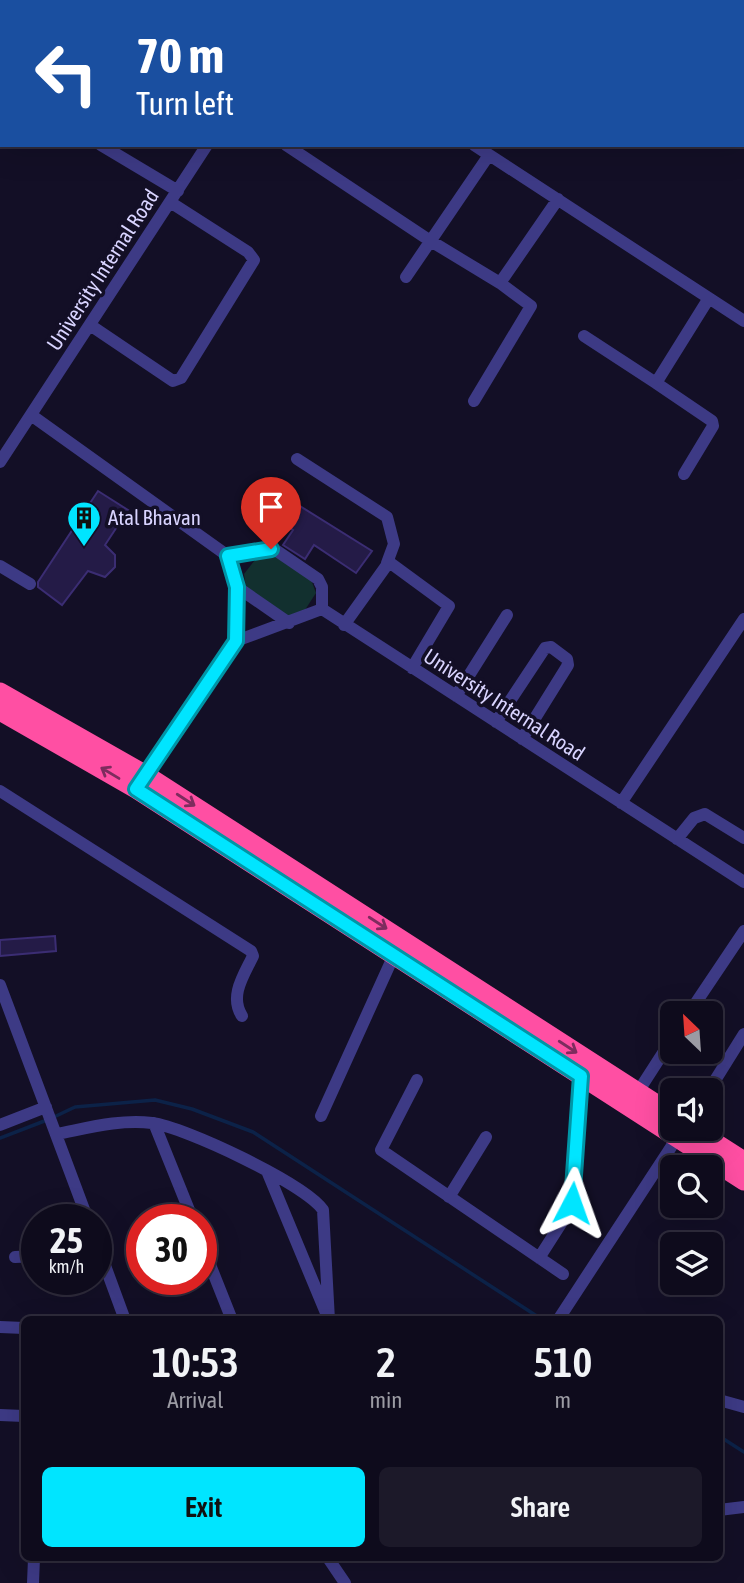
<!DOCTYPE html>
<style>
body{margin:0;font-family:"Asap Condensed",sans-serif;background:#1c1929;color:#f1f3f6;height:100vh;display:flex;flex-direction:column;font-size:26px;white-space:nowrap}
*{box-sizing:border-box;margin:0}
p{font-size:23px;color:#9b9ba3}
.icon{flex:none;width:38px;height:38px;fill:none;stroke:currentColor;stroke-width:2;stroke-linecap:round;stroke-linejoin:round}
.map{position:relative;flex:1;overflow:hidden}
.side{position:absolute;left:21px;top:1316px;width:702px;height:245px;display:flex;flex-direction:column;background:#0e0b1c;border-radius:10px;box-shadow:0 7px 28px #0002,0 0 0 2px #2e2b3b}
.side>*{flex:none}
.top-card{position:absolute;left:0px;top:0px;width:746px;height:147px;box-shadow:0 7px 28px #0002,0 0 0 2px #2e2b3b;background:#1a4fa0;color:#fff;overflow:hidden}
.needle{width:46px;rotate:335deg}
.controls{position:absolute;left:660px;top:1001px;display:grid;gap:14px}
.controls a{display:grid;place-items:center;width:63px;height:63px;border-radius:10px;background:#0e0b1c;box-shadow:0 7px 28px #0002,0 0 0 2px #2e2b3b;font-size:35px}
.speed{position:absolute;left:21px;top:1204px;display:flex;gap:14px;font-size:35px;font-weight:700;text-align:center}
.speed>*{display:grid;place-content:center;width:91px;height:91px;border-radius:50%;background:#0e0b1c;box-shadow:0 7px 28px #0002,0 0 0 2px #2e2b3b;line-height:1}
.speed small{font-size:18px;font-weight:400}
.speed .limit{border:10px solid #d22;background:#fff;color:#111}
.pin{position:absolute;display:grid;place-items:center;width:60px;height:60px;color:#fff;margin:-72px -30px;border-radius:50% 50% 50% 0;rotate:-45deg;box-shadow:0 0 7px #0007}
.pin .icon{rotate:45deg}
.me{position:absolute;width:77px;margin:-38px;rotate:4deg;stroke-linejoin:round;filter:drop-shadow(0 0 5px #0008)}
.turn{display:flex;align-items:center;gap:24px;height:147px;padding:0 21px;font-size:32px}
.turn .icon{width:91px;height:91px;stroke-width:2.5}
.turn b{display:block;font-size:49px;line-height:60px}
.eta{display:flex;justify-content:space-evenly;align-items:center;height:119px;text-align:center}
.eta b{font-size:42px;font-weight:600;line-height:49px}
.action{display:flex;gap:14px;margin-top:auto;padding:14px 21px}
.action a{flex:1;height:80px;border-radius:10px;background:#00e5ff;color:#111;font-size:28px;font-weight:600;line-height:80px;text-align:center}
.action a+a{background:#1c1929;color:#f1f3f6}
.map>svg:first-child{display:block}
</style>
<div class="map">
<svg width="744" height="1583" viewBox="0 0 744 1583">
<rect width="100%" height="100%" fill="#130f26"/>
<!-- green -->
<path fill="#12302f" d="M276 554 309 574 316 593 303 613 286 617 246 588 244 574 258 556Z"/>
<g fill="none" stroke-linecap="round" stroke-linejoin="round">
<!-- stream -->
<path stroke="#0c2248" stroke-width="3.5" d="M54 1117 75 1107 155 1100 192 1109 253 1132 543 1320
M0 1138 47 1120
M719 1436 744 1452"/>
</g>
<!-- building -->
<path fill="#241b47" stroke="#3b2d73" stroke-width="2" d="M263 483 372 551 356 573 314 545 305 559 283 545 293 530 250 503Z
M98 491 128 510 105 545 115 555V567L105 577 88 571 62 605 38 587V582Z
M55 936 56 951 0 956V940Z"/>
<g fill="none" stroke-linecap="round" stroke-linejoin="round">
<!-- minor -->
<path stroke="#3d3a85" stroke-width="12" d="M207 0 210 2
M86 2 87 0
M299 2 300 0
M0 138 2 135
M101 145 178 191
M286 145 429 240 500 283
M474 145 744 321
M406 277 489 155
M90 325 173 381 181 378 254 260 248 252 170 202
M584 336 656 383 709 298
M656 383 712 421 713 426 684 474
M474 401 531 306 500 283 558 199
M31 415 228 556 237 587 236 641 143 780
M297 459 387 517 394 544 387 563
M0 462 207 145
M228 556 274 549 318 579 322 587V609
M0 566 30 584
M237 587 289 623
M322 609 744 882
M344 625 389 562 449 606 412 668
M236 641 322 609
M456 696 507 615
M496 722 545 648 551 647 567 659 568 665 522 739
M0 791 251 951 253 956C244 975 229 996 242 1016
M621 803 744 619
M677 839 694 818 705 814 744 838
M0 985 88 1220
M689 1013 744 931
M417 1080 381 1150 563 1274
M709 1090 744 1034
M634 1098 672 1039
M321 1116 394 955
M154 1123 193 1220
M0 1125 46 1107
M57 1134C88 1128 120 1119 152 1123 185 1127 305 1184 323 1210L329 1320
M267 1171 326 1313
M449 1197 486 1137
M96 1241 125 1320
M201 1242 232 1320
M15 1257 37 1256
M539 1258 569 1211 572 1203 581 1075
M558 1320 677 1138
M0 1327 24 1328
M719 1400 744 1407
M0 1415 24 1416
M719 1510 744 1507
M328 1558 345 1583
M33 1583 34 1558"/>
<!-- highway -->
<path stroke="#ff4fa3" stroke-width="19" d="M0 692 146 775 672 1114
M0 711 136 789 744 1181
M694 1129 744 1161"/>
</g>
<!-- one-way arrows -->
<defs><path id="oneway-shaft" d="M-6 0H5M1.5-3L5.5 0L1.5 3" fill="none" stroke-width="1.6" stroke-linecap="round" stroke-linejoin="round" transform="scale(1.75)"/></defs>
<g stroke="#7d2c5e">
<use href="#oneway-shaft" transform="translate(110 773) rotate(-149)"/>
<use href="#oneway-shaft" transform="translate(186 800) rotate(33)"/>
<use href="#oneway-shaft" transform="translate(378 923) rotate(33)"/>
<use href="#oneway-shaft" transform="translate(568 1047) rotate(33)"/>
</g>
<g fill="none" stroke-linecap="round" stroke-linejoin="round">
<!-- route casing -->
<g stroke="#0095a6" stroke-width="18">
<path id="route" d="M271 549 228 556 237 587 236 641 136 789 581 1076 572 1203"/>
</g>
<!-- route -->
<use href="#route" stroke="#00e5ff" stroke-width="12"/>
</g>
<!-- icons -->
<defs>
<g id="building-pin" transform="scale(1.75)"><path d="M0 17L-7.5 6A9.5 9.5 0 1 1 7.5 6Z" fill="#00e5ff" stroke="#130f26"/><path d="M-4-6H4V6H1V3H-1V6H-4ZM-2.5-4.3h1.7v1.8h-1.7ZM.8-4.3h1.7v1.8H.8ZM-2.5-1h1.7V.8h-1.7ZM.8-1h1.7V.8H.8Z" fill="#111"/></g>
</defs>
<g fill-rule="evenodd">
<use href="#building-pin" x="84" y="518"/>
</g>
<g text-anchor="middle" stroke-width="7" stroke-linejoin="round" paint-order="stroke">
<!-- street labels -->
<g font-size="21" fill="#d9d4ff" stroke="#130f26">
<text transform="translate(103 270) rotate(-57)" y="7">University Internal Road</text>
<text transform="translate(504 705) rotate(33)" y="7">University Internal Road</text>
</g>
<!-- poi labels -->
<g font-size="21" fill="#d9d4ff" stroke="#130f26" text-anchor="start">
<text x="108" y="525">Atal Bhavan</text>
</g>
</g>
</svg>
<div class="controls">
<a><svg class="needle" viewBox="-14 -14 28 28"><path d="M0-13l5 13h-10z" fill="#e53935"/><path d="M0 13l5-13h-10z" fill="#9b9ba3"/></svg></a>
<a><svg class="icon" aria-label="sound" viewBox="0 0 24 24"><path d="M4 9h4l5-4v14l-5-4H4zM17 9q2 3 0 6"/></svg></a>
<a><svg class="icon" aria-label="search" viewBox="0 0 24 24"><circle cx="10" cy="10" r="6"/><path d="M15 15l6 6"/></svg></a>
<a><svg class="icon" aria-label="layers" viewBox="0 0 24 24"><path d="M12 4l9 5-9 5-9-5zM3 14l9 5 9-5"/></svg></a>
</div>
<div class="speed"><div>25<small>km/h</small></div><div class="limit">30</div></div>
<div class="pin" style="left:271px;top:549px;background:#d93025"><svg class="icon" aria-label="arrive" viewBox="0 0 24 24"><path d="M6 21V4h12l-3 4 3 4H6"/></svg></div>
<svg class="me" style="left:572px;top:1203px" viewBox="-20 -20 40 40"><path d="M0-17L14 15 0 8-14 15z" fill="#00e5ff" stroke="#fff" stroke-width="4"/></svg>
<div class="top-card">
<div class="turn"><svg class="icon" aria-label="left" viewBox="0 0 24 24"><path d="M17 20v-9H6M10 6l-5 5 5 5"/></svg><div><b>70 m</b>Turn left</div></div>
</div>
<section class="side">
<div class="eta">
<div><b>10:53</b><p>Arrival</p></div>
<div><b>2</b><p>min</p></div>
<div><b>510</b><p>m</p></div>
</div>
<div class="action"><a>Exit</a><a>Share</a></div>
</section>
</div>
